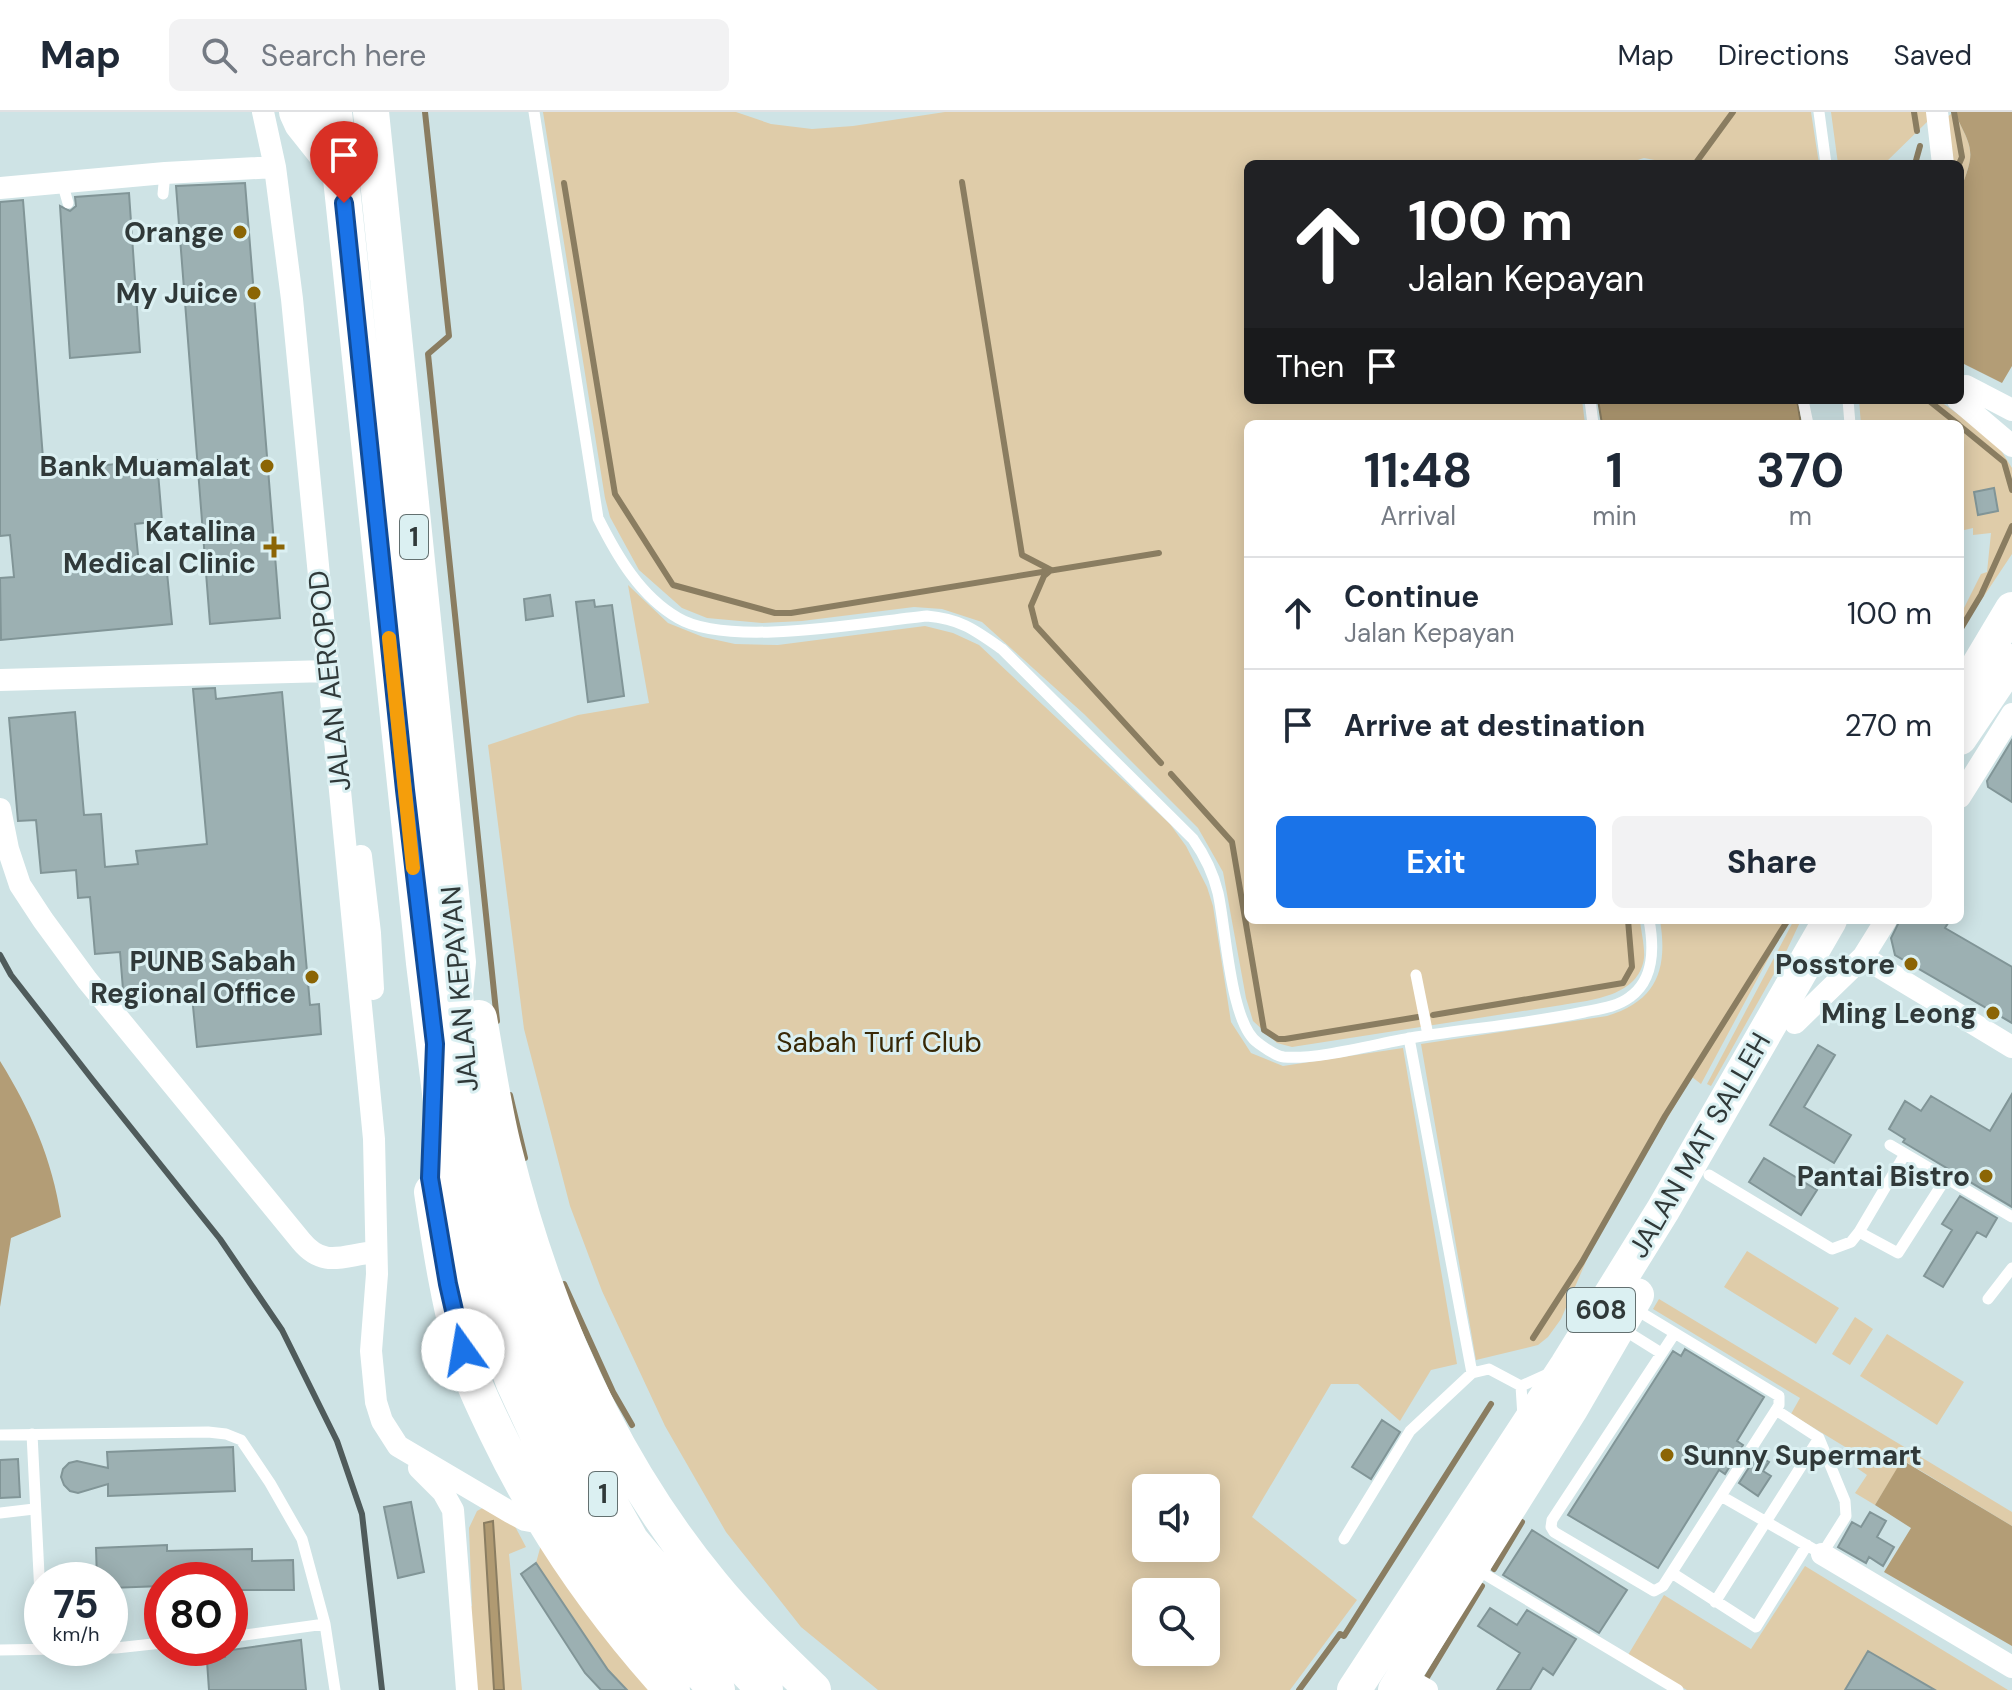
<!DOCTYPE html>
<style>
body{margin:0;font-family:"DM Sans",sans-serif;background:#f2f2f3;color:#1f2937;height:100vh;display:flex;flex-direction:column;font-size:30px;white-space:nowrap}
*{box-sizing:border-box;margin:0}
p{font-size:26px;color:#747a83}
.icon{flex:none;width:44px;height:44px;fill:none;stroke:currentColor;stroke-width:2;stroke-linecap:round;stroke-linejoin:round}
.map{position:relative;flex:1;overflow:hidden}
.details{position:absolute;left:1244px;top:308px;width:720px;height:504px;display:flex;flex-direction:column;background:#fff;border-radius:12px;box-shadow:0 4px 20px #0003}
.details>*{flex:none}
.hud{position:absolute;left:1244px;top:48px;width:720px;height:244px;border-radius:12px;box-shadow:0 4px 20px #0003;background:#202124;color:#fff;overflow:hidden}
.buttons{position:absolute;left:1132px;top:1362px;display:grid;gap:16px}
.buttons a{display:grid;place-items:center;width:88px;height:88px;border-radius:12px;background:#fff;box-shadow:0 4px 20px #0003;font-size:40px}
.speed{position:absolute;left:24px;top:1450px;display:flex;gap:16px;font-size:40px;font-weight:700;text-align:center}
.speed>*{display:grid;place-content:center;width:104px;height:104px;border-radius:50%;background:#fff;box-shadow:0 4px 20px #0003;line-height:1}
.speed small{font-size:20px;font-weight:400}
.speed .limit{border:12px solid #d22;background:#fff;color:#111}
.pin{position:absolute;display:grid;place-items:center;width:68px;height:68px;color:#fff;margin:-82px -34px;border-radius:50% 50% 50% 0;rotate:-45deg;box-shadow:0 0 8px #0007}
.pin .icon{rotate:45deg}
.me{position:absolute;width:88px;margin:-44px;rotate:347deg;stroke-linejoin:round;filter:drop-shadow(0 0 6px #0008)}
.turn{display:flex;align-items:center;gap:28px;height:168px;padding:0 32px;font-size:36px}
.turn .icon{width:104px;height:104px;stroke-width:2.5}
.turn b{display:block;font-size:56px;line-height:68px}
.then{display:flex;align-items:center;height:76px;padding:0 32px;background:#0003;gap:16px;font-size:30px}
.eta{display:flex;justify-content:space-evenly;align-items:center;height:136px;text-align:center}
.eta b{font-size:48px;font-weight:700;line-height:56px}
.button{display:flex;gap:16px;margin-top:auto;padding:16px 32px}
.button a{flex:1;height:92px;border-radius:12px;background:#1a73e8;color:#fff;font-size:32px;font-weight:700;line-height:92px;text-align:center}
.button a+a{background:#f2f2f3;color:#1f2937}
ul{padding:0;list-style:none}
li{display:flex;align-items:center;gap:24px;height:112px;padding:0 32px;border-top:2px solid #e0e1e3}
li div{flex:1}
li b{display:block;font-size:30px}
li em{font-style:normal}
header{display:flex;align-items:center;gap:48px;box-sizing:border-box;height:112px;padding:0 40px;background:#fff;border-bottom:2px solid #e0e1e3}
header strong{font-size:38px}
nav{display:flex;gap:44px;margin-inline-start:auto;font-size:28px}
.search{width:560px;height:72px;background:#f2f2f3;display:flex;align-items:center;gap:20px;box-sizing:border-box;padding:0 28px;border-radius:12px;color:#747a83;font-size:30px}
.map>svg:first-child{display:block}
</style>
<header>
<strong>Map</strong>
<div class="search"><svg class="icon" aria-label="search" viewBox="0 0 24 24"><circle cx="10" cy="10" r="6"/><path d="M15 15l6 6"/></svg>Search here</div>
<nav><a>Map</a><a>Directions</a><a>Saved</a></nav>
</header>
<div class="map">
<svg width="2012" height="1578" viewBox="0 0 2012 1578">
<rect width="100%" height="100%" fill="#cee3e5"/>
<!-- green -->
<path fill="#dfcca9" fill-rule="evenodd" d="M543 0H736L771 12 812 17 853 14 945 0H1811L1819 52H1675L1644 46 1625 52H1248V288H1582L1585 312H1248V808H1640C1641 820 1645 834 1644 846 1639 884 1592 888 1562 893L1292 935 1277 931 1253 909 1246 886 1223 760 1198 716 1084 602 982 510 942 497 914 495 802 509 762 511 707 506 682 496 639 458 610 405 605 386Z
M1831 0H1928L1929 8 1884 52H1838Z
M1954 0C1973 38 1976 38 1960 79V52H1949L1947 5Z
M1859 288H1938L1985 321 1997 332 2012 356V442L1960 520V504L1981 462 1987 460 1991 421 1973 423V416L1960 419V312H1861Z
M628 473 668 511 703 525 735 532 778 533 925 514 953 521 979 533 1170 712 1186 734 1207 775 1213 794 1231 910 1251 941 1283 954 1403 936 1457 1252 1431 1258 1400 1309 1358 1272H1331L1252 1405 1357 1488 1290 1578H878L801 1515 726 1420 665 1314 602 1179 570 1094 524 917 488 633 578 603 649 591ZM1146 1376H1206V1436H1146ZM1146 1480H1206V1540H1146Z
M1660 808H1789L1701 972 1692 965 1598 1122 1561 1207 1548 1225 1538 1233 1476 1248 1421 932 1607 904C1657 889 1668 857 1660 808Z
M1794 808H1801L1785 842 1711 974 1707 972Z
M1747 1139 1839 1196 1816 1232 1724 1175Z
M1659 1187 2012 1400V1414L1903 1348 1875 1393 1855 1381 1867 1363 1854 1354 1860 1344 1791 1302 1800 1286 1653 1197Z
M1855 1205 1873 1217 1850 1253 1832 1242Z
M1887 1222 1964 1270 1937 1313 1860 1264Z
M492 1391 510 1405 526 1435 509 1442 522 1578H504L493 1410 484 1411 494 1578H475L468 1495 472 1494 469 1416 477 1399Z
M542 1429 652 1578H627L608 1558 536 1451Z
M1805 1454 2008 1578H1687L1628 1543 1664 1483 1751 1537Z"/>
<!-- forest -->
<path fill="#b39d76" d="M1954 0H2012V254L2002 271 1960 250V79C1976 38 1973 38 1954 0Z
M0 949C31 999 52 1047 61 1105L11 1126 0 1195Z
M1902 1348 2012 1414V1534L1884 1460 1911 1416 1875 1393Z"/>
<!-- water -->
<path fill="#b09a72" stroke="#8a7d61" stroke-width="2" d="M1598 288H1797L1801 312H1602Z
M493 1409 504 1578H494L484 1411Z"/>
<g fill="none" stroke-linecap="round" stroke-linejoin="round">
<!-- stream -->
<path stroke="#8a7d61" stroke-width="6" d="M425 0 449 224 428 242 497 909
M1914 0 1917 19
M1954 0 1962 45 1959 52
M1695 52 1733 0
M1915 52 1920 34
M962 70 1022 443 1051 458 1044 464 1031 494 1036 514 1161 651
M564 71 615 382 673 473 775 501H791L1159 441
M1928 288 1958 312
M1960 314 2004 350 2012 378
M1960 518 1981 483 2012 414
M1171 662 1232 730 1264 918 1278 927H1285L1418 905
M1433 903 1623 871 1632 855 1628 808
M510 983 525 1046
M564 1172 613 1280 632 1313
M1533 1226 1582 1150 1665 1004 1788 808
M1494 1457 1522 1410
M1426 1567 1482 1474
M1299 1578 1340 1522 1344 1524 1491 1292"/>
</g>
<!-- building -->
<path fill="#9cb0b2" stroke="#819597" stroke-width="2" d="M245 71 280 506 210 512 176 74Z
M129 81 140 240 70 246 60 94 70 99 76 94 75 85Z
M23 88 44 359 157 348 162 409 135 412 139 453 166 450 172 512 1 528 0 466 14 465 10 423 0 424V90Z
M1994 376 1998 399 1978 403 1974 380Z
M550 483 553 504 526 508 524 487Z
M594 488 595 495 612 493 624 584 588 590 576 490Z
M215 576 216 587 282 580 310 893 319 892 321 922 197 935 192 884 124 890 120 840 95 842 90 785 78 786 76 758 41 761 36 708 18 709 9 606 75 600 84 703 101 702 105 755 138 752 136 739 207 732 193 577Z
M2012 628V690L1988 675 1987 669Z
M1900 808H1950L1945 816 2012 855V911L1895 843 1891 826Z
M1818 933 1835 943 1804 995 1851 1023 1834 1051 1770 1013Z
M2012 982V1095L1903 1030 1905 1027 1889 1017 1905 989 1921 999 1931 984 1990 1019Z
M1764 1046 1817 1078 1801 1103 1749 1070Z
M1960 1084 1997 1106 1986 1125 1977 1120 1943 1175 1924 1164 1952 1118 1942 1112Z
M1685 1237 1764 1285 1737 1329 1743 1333 1725 1362 1719 1358 1658 1456 1568 1403 1673 1239 1681 1244Z
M1382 1308 1400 1320 1371 1367 1352 1355Z
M233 1335 235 1379 108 1384V1372L78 1381 70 1379 64 1373 61 1365 63 1357 69 1351 77 1349 108 1356 107 1340Z
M1757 1343 1769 1350 1763 1359 1771 1364 1758 1384 1739 1371Z
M18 1347 20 1385 0 1386V1348Z
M411 1390 424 1460 398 1466 384 1395Z
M1870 1400 1886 1409 1877 1425 1894 1435 1883 1454 1869 1445 1866 1451 1838 1435 1852 1410 1861 1415Z
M1532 1418 1627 1478 1599 1521 1503 1463Z
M167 1433V1439L252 1437V1449L293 1448 294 1478H230V1468H162V1474L110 1476V1468H97L96 1436Z
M536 1451 608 1558 627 1578H601L585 1561 521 1462Z
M1490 1496 1517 1513 1527 1498 1576 1527 1553 1563 1543 1556 1530 1578H1497L1520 1541 1478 1514Z
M301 1528 306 1578H209L207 1549 225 1545 224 1539Z
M1868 1539 1935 1578H1845Z"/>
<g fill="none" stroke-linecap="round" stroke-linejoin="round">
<!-- service -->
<path stroke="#fff" stroke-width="11" d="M534 0 598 406C617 444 640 484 678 506 728 536 867 510 927 504 961 507 975 518 1002 537L1193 727C1205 744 1213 760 1218 781 1226 816 1230 912 1258 931 1265 936 1275 944 1284 945 1319 948 1379 931 1416 925 1472 916 1528 912 1584 900 1599 897 1617 895 1630 885 1655 867 1654 835 1649 808
M1819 0 1826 52
M62 70 68 91
M163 82 165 61
M1590 288 1593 312
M1803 288 1808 312
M1848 288 1850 312
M1416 863 1428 923
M1409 926 1472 1261
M1890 1033 2012 1105
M1905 1042 1859 1120 1898 1141 1946 1066
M1709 1063 1832 1137 1851 1130 1859 1120
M1988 1187 2012 1156
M1634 1196 1635 1197 1779 1284V1293L1776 1298 1663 1474 1654 1479 1554 1420 1551 1415 1552 1408 1675 1221
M1621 1216 1661 1241
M1521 1274 1550 1261
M1521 1274 1523 1305
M32 1322 42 1523
M0 1323 208 1320 226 1322 241 1328 270 1371 302 1427 325 1512
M1721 1384 1822 1442 1846 1404 1845 1389 1819 1326 1776 1298
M0 1401 34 1397
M1344 1427 1410 1319 1472 1261 1489 1257 1521 1274
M1476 1457 1678 1578
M1672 1461 1756 1515 1807 1433
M1715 1490 1819 1326
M230 1525 325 1512 335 1578
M0 1538 116 1536 162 1531"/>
<!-- minor -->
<path stroke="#fff" stroke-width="22" d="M263 0 275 55 292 187 374 1027 377 1162 371 1239 376 1290 382 1309 398 1334 510 1400 525 1408 547 1412
M1937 0 1943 52
M0 76 165 61 275 55
M1960 277 1966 274 2012 298
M1958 288 2012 334
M0 568 328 559
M1960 685 2012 602
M0 697 8 737 20 773 43 808 87 868 301 1129C324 1157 343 1143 375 1140
M361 744 370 821 373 877
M1863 845 2012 935
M1795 911 1863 845 1886 808
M419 1356 443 1380 453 1398 467 1578
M1822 1442 2012 1555
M1404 1565 1427 1578"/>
<!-- primary -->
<path stroke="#fff" stroke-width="34" d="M1960 584 2012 497
M1960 626 2012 549
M1354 1578 1567 1253 1663 1098 1830 808
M1395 1578 1571 1297 1637 1183"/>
<!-- trunk -->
<path stroke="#fff" stroke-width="36" d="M297 0 302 11 341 60
M334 0 424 851 450 1062 461 1113 493 1215 514 1271 552 1353 608 1445 671 1528 717 1578
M371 0 458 850 455 881 459 933 478 1050 489 1107 521 1205 582 1342 631 1429 689 1498 765 1578
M479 906C487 950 493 995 504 1038 543 1195 608 1347 712 1473 743 1511 778 1544 813 1578
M432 1080C440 1132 448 1186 462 1236 470 1265 484 1294 497 1321 542 1415 602 1501 672 1578"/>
<!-- rail -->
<path stroke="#4f5b5b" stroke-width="6" d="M0 843 11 863 92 967 220 1127 282 1218 337 1329 362 1402 382 1578"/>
</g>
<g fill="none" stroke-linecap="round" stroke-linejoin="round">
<!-- route casing -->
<g stroke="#114b97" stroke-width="20">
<path id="route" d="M344 91 405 678 435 932 430 1066 448 1172 463 1238"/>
</g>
<!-- route -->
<use href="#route" stroke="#1a73e8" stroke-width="14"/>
<!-- slow -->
<path stroke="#f59e0b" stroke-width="14" d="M389 526 413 756"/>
</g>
<!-- markers -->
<g fill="#8b6505" stroke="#dbf0f2" stroke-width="3">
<circle cx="240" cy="120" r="8"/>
<circle cx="254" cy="181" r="8"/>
<circle cx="267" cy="354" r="8"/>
<path d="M270 423h8v8h8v8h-8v8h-8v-8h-8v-8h8z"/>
<circle cx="1911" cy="852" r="8"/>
<circle cx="312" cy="865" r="8"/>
<circle cx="1993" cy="901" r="8"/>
<circle cx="1986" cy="1064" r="8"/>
<circle cx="1667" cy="1343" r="8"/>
</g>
<g text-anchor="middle" stroke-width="6" stroke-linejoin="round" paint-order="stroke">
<!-- shield labels -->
<g fill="#dbf0f2" stroke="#637070" stroke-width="2">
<rect x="400" y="403" width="28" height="44" rx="6"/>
<rect x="1567" y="1176" width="68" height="44" rx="6"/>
<rect x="589" y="1360" width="28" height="44" rx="6"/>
</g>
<g font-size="26" font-weight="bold" fill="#303939">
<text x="414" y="434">1</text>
<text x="1601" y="1207">608</text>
<text x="603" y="1391">1</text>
</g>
<!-- poi labels -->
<g font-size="28" font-weight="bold" fill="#303939" stroke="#dbf0f2" text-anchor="end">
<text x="224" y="130">Orange</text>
<text x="238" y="191">My Juice</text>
<text x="251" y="364">Bank Muamalat</text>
<text x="256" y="429">Katalina<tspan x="256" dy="32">Medical Clinic</tspan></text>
<text x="296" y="859">PUNB Sabah<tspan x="296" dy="32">Regional Office</tspan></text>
<text x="1895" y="862">Posstore</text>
<text x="1977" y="911">Ming Leong</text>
<text x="1970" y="1074">Pantai Bistro</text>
<text x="1683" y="1353" text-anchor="start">Sunny Supermart</text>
</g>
<!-- street labels -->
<g font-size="28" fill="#303939" stroke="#dbf0f2">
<text transform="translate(329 569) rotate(-96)" y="10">JALAN AEROPOD</text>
<text transform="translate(459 877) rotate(-95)" y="10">JALAN KEPAYAN</text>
<text transform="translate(1699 1033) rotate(-60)" y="10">JALAN MAT SALLEH</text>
</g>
<!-- park labels -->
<g font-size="28" fill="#382806" stroke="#dbf0f2">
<text x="879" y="940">Sabah Turf Club</text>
</g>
</g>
</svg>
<div class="buttons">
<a><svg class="icon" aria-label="sound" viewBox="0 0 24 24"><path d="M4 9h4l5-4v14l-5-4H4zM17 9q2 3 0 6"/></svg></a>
<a><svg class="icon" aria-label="search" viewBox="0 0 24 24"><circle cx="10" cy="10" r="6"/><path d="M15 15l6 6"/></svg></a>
</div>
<div class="speed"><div>75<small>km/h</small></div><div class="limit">80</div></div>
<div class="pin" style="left:344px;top:91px;background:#d93025"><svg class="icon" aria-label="arrive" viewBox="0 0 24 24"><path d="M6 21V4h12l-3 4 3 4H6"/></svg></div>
<svg class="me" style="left:463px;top:1238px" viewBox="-20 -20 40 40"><circle r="19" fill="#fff"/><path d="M0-13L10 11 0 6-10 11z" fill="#1a73e8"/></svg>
<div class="hud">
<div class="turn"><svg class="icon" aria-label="ahead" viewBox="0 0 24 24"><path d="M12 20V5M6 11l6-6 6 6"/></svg><div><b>100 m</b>Jalan Kepayan</div></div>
<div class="then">Then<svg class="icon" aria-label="arrive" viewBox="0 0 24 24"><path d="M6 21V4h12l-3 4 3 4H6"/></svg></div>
</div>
<section class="details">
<div class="eta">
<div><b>11:48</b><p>Arrival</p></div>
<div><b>1</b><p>min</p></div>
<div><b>370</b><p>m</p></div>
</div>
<ul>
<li><svg class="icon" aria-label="ahead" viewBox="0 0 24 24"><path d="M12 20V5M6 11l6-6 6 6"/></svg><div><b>Continue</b><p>Jalan Kepayan</p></div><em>100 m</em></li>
<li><svg class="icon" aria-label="arrive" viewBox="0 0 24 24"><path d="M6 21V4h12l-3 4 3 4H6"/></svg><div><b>Arrive at destination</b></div><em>270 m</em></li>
</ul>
<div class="button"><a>Exit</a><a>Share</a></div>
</section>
</div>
